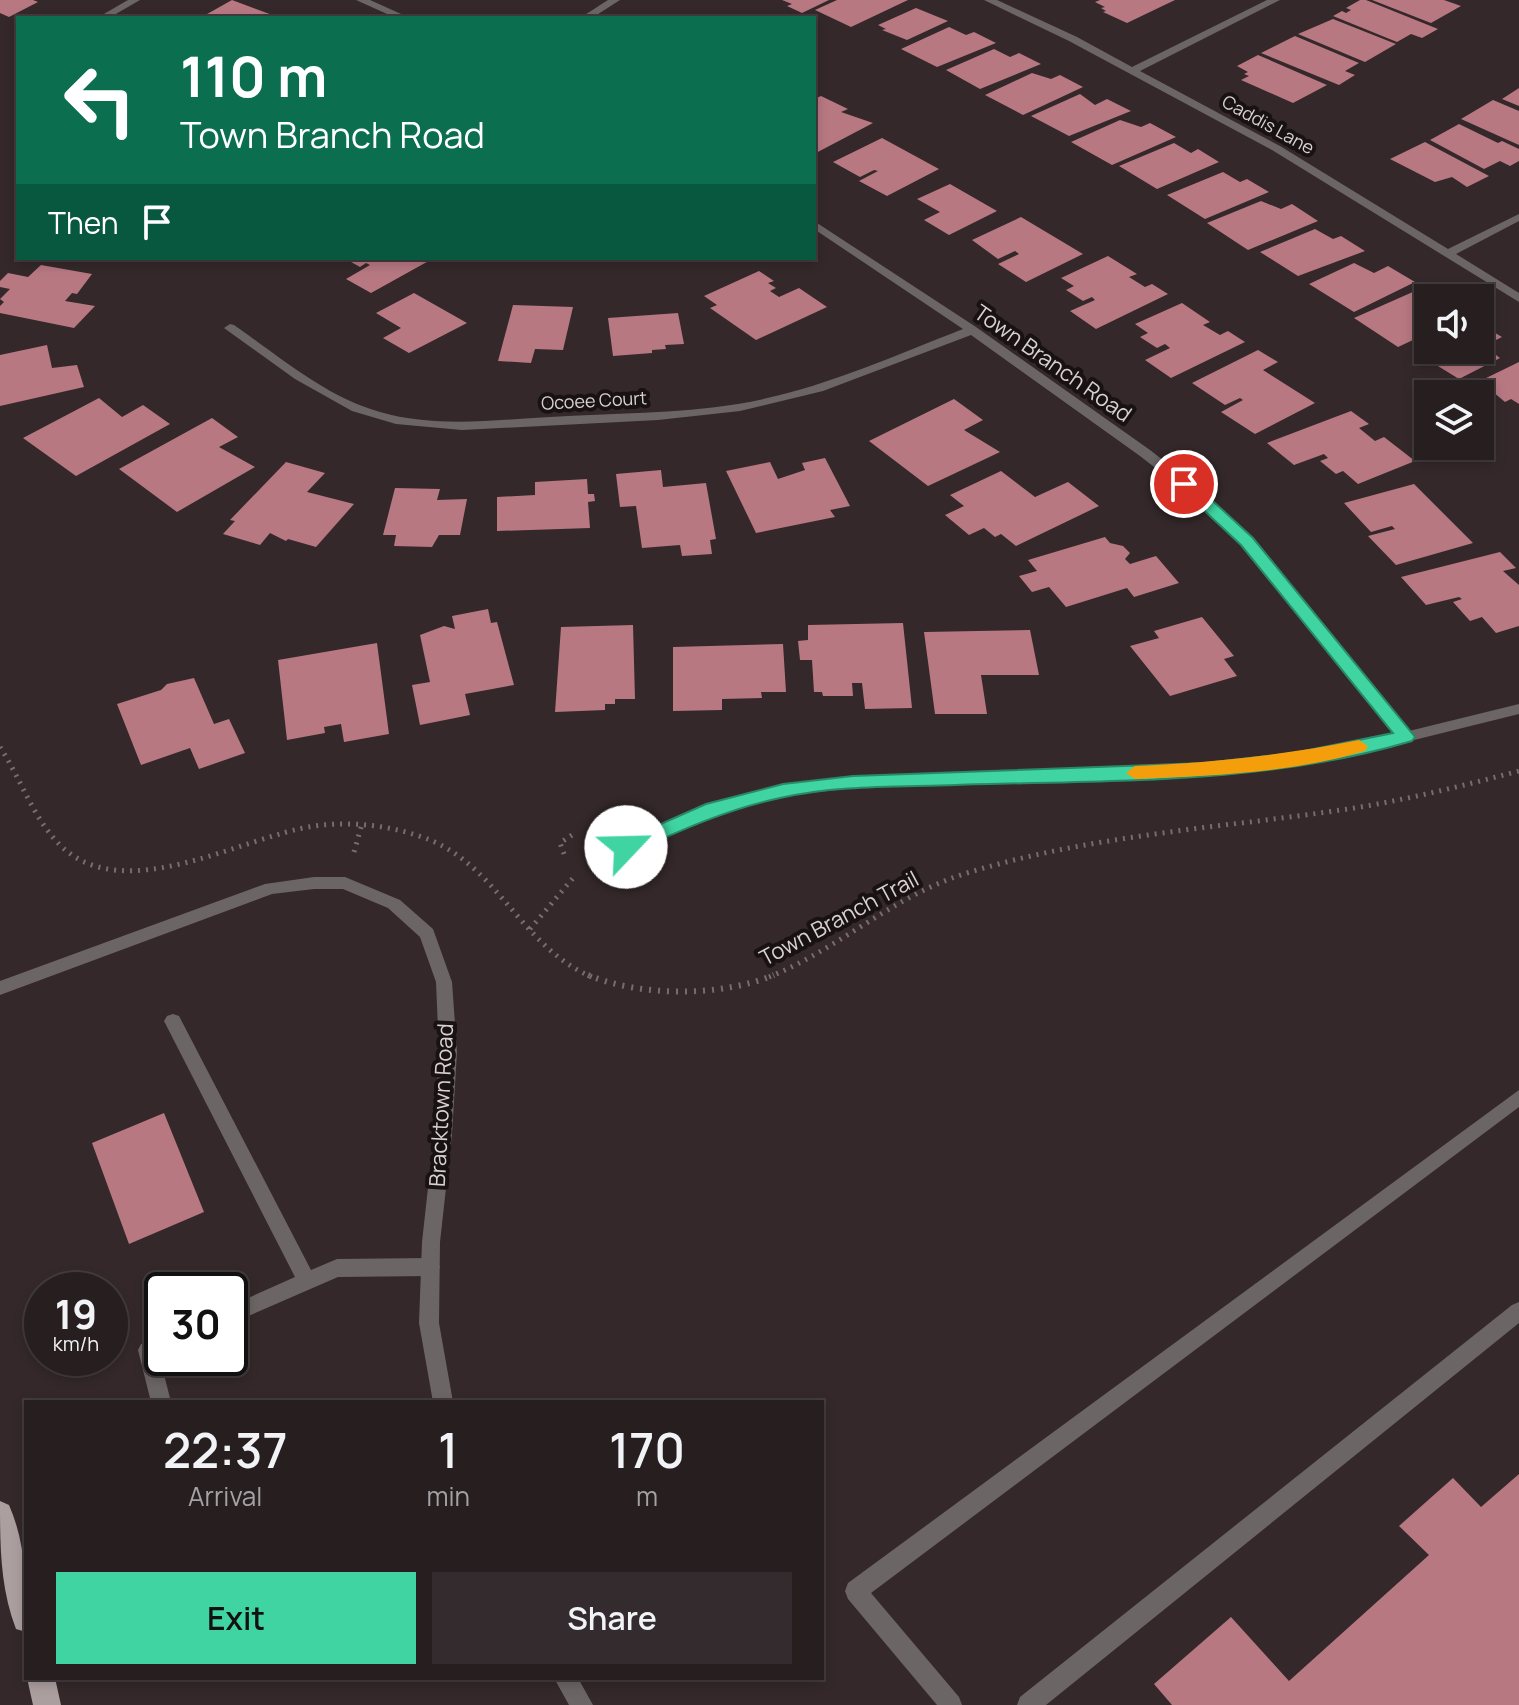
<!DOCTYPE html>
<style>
body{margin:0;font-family:Manrope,sans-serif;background:#332b2d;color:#f1f3f6;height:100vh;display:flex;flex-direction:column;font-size:30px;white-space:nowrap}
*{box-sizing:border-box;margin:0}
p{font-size:26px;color:#a4a2a5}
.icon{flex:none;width:44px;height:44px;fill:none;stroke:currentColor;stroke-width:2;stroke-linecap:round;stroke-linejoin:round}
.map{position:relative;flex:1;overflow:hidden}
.side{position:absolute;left:24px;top:1400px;width:800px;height:280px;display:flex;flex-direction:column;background:#271e20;border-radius:0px;box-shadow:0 4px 12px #0003,0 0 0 2px #433c3e}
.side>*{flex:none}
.banner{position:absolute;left:16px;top:16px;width:800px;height:244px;border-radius:0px;box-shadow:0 4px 12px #0003,0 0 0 2px #433c3e;background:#0b6e4f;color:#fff;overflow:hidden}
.fabs{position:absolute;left:1414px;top:284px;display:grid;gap:16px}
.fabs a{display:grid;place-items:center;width:80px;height:80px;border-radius:0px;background:#271e20;box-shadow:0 4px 12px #0003,0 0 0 2px #433c3e;font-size:40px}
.speed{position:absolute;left:24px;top:1272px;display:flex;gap:16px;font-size:40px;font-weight:700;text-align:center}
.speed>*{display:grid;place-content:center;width:104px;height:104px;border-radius:50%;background:#271e20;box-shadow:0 4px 12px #0003,0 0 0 2px #433c3e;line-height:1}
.speed small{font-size:20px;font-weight:400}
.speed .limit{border:4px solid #111;border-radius:12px;background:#fff;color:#111}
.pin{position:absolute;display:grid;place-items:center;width:68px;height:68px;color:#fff;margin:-34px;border:4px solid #fff;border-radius:50%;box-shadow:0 2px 8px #0007}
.me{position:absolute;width:88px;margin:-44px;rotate:66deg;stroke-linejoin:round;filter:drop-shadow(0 0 6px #0008)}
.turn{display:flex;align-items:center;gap:28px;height:168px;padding:0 32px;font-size:36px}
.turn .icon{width:104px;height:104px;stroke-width:2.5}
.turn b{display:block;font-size:56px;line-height:68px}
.then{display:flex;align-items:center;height:76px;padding:0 32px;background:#0003;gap:16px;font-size:30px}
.eta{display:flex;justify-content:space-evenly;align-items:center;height:136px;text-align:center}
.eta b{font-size:48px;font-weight:600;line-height:56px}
.button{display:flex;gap:16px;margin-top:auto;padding:16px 32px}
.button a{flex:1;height:92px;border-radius:0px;background:#3fd4a2;color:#111;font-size:32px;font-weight:600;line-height:92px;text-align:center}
.button a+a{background:#332b2d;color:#f1f3f6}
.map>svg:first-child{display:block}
</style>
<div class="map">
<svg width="1519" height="1705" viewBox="0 0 1519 1705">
<rect width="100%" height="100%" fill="#34282a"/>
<!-- building -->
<path fill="#b77882" d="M0 0H33L38 2 9 17 0 13Z
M232 0 275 16 200 18Z
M782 0H829L802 13 787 6 792 4Z
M837 0H908L851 27 815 10Z
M1100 0H1175L1127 23 1103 12 1106 11 1101 8 1105 7 1095 2Z
M1360 0H1366L1438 29 1422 38 1411 34 1397 42 1333 16 1342 11 1346 13 1351 10 1346 8Z
M1372 0H1444L1461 6 1431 23Z
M916 8 948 21 907 40 882 30 886 29 878 25Z
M1333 19 1396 44 1365 62 1298 34Z
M949 27 966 35 974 32 996 43 937 67 901 49Z
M1295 36 1359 63 1345 71 1355 75 1339 85 1261 53Z
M994 49 1010 57 1019 53 1041 64 980 89 946 70Z
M1258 55 1327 85 1293 103 1241 80 1249 76 1244 74 1248 72 1237 66Z
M1032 73 1051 79 1060 75 1083 87 1023 115 985 95Z
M1519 88V106L1502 99Z
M1080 94 1095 105 1107 99 1131 111 1069 136 1031 116Z
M821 96 848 109 841 112 873 123 814 154V99Z
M1493 100 1519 111V145L1461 119Z
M1120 120 1141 127 1150 123 1176 137 1112 165 1071 142Z
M1459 124 1498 143 1502 141 1519 149V161L1510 166 1500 161 1484 169 1430 140Z
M882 138 939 169 887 196 859 181 878 171 874 170 860 177 833 162Z
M1425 142 1489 176 1467 187 1452 177 1435 182 1390 159Z
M1174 143 1191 153 1198 149 1219 162 1157 189 1119 166Z
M1223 172 1240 182 1247 179 1269 192 1205 219 1167 195Z
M950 184 997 211 949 235 924 220 940 212 917 199Z
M1261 201 1281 209 1292 204 1318 221 1248 250 1207 223Z
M1021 217 1083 254 1026 282 998 264 1019 254 1015 251 998 259 972 240Z
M1315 229 1333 239 1341 236 1365 251 1298 276 1260 252Z
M1108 256 1137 274 1129 277 1145 287 1152 284 1168 294 1096 329 1070 311 1095 300 1092 297 1083 301 1066 290 1074 286 1061 278Z
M344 258H434L371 293 346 279 370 265 366 263 360 267Z
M1354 263 1374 273 1388 266 1415 282 1354 312 1309 284Z
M41 265 92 274 77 294 72 293 65 301 95 306 74 328 0 313V306L4 302 0 299 10 289 0 287V281L8 273 28 277Z
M759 271 774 281 768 283 776 288 770 291 779 297 799 288 827 307 756 340 710 308 717 305 704 296Z
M1415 291 1428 296V333L1398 347 1354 318Z
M414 293 467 323 409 353 383 338 401 328 376 313Z
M1182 303 1210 322 1203 325 1220 335 1228 331 1245 342 1171 378 1145 360 1170 348 1165 344 1157 348 1140 337 1148 333 1135 324Z
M513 305 573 307 563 350 535 349 531 363 498 361Z
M678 313 684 344 665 345 666 349 652 350V353L613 356 608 318Z
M1480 324 1502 337 1484 346 1500 358 1459 379 1412 350 1428 342V350H1480Z
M47 345 52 368 77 365 84 387 0 406V355Z
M1258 350 1278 362 1263 370 1315 403 1255 434 1221 412 1243 400 1240 398 1225 405 1192 383Z
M1519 362V404L1511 399 1505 402 1480 381Z
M99 398 122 417 143 405 170 424 76 476 23 438Z
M954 399 983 420 964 430 1000 452 928 486 869 441Z
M1351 411 1369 424 1359 428 1375 441 1384 437 1415 461 1358 484 1343 471 1336 474 1320 461 1328 458 1324 454 1294 465 1267 443Z
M212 418 238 437 219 447 255 467 177 512 119 469Z
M825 458 850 506 830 510 835 517 756 533 726 471 770 462 778 479 805 470 802 463Z
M286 462 325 473 307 492 354 504 316 547 288 539 286 541 270 533 260 545 223 534 235 521 230 520Z
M661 470 663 487 706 483 716 539 710 540 712 554 682 556 680 545 642 548 636 506 620 507 616 474Z
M1001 471 1035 497 1068 482 1099 506 1016 546 1001 534 995 537 984 528 969 535 945 515 964 506 950 495Z
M587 479 588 494H594L595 501 588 502 590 528 497 531V497L535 495V482Z
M1414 484 1473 543 1396 565 1368 536 1395 529 1392 526 1371 532 1344 503Z
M395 488 440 489 437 500 467 499 460 535H439L432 547 394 546 396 535H383Z
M1105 537 1110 543 1123 546 1130 553 1125 559 1130 564 1156 556 1179 583 1134 597 1127 588 1066 607 1049 587 1032 592 1019 576 1037 571 1028 560Z
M1500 552 1516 568 1503 571 1519 585V626L1496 633 1482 617 1470 621 1453 602 1462 599 1459 597 1426 605 1401 577Z
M488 609 491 623 497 622 514 685 465 694 470 715 420 725 412 685 430 682 420 635 444 626 455 629 452 616Z
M1202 617 1234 656 1224 659 1237 676 1170 696 1130 646 1159 638 1154 631Z
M903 623 912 708 865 709 862 683H852L853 696H823L822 692H814L812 660H800L798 641 808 640V625Z
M633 625 635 699H615V704H605V710L555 712 561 627Z
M1030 630 1039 675H981L987 714H935L924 632Z
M377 643 389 734 344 742 341 724 324 727 325 733 287 740 278 660Z
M783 644 786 692H761L762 698 722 699V710L673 711V647Z
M194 678 214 724 229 719 245 753 199 769 190 748 141 765 117 704 161 690 167 684Z
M164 1113 204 1212 129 1244 92 1143Z
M1519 1474V1705H1172L1154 1684 1231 1617 1289 1681 1429 1555 1399 1526 1453 1478 1481 1507Z"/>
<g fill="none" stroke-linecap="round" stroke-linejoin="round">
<!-- path-far1 -->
<path stroke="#786d6e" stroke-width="5" stroke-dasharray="2 6" stroke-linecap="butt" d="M0 747C21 779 33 818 60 845 123 908 241 837 314 826 350 821 387 825 422 837 497 862 521 948 592 977
M354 852 362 824
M564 854 560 843 575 833
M530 929 573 878
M769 977C839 949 894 895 967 873 1091 835 1220 828 1348 809 1406 800 1462 786 1519 771"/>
<!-- path -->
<path stroke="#786d6e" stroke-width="6" stroke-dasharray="2 7" stroke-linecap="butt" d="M588 975C641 997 721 997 774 975"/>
<!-- service -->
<path fill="#6c6566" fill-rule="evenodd" d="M173 1014 179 1016 311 1270 337 1259 430 1258 437 1261 440 1267 437 1273 430 1276 338 1277 230 1324V1306L295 1277 164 1021 167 1016Z
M1519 1090V1107L871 1593 959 1697 962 1705H937L848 1599 845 1591 848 1583Z
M1519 1302V1323L1046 1705H1017L1020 1697 1512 1305Z
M162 1335V1353L159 1355 171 1402H151L138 1350 141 1344Z"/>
<!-- minor -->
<path fill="#6c6566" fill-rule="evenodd" d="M128 0H140L109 18H97Z
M356 0H370L410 18H396Z
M608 0H620L592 18H580Z
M984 0H997L1077 37 1132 67 1267 0H1280L1140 71 1280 146 1448 249 1519 214V221L1456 254 1519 293V302L1272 150 1069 41Z
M814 221 976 327 1150 450 1209 496 1252 539 1409 731 1519 704V714L1406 742 1294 766 1205 776 853 788 783 796 716 814 603 864H591L589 860 591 856 706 805 783 784 853 776 1205 764 1294 754 1395 734 1242 545 1199 502 1140 456 971 335 823 391 740 411 658 420 462 430 396 424 352 411 295 379 224 328 230 324 234 325C280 357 326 397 380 412 435 428 494 420 550 417 612 413 676 414 738 404 816 391 889 358 963 329L814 229Z
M314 877H345L400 900 433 929 452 982 457 1052 452 1134 440 1242 439 1323 453 1402H433L419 1323 422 1242 434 1134 439 1052 436 982 420 937 388 908 343 889H314L272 894 0 995V981L265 884Z
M554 1678H578L593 1705H569Z"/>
<!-- primary -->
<path fill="#ac9fa0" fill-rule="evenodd" d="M0 1501 9 1505C27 1546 26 1588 26 1632L16 1629C0 1587 0 1545 0 1501Z
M27 1678H55L61 1705H33Z"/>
</g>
<!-- route -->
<path fill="#3fd4a2" stroke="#298a69" stroke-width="2" d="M1184 479 1190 480 1253 538 1412 733 1415 737 1412 741C1265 785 1106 780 955 785 897 787 836 785 780 798 728 809 681 830 633 852H620L617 847 620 842 706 804 783 784 853 776 1205 763 1294 753 1393 733 1241 545 1179 487V480Z"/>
<!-- slow -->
<path fill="#f59e0b" d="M1359 740 1368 746 1365 751C1291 773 1211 776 1135 779L1126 773 1135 766C1211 763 1284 755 1359 740Z"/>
<g text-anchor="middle" stroke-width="8" stroke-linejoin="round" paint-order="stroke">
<!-- far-street labels -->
<g font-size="18" fill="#d9d0d1" stroke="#181213">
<text transform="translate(1268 125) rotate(29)" y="6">Caddis Lane</text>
<text transform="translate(594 401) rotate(-3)" y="6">Ocoee Court</text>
</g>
<!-- street labels -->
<g font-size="22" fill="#d9d0d1" stroke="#181213">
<text transform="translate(1053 363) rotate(35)" y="8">Town Branch Road</text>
<text transform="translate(839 918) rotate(-28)" y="8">Town Branch Trail</text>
<text transform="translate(441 1105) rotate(-87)" y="8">Bracktown Road</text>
</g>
</g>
</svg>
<div class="fabs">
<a><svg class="icon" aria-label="sound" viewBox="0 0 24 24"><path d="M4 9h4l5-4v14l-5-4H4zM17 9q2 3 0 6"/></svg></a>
<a><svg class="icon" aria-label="layers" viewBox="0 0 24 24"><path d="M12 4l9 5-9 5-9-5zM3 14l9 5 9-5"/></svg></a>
</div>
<div class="speed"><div>19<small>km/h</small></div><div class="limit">30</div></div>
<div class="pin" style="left:1184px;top:484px;background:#d93025"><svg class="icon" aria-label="arrive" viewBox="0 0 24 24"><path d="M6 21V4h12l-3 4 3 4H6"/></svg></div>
<svg class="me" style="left:626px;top:847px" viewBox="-20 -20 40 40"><circle r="19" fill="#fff"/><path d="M0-13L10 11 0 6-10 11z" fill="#3fd4a2"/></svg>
<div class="banner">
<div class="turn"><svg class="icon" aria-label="left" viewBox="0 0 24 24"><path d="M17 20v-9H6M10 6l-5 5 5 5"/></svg><div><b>110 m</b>Town Branch Road</div></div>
<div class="then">Then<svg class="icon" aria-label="arrive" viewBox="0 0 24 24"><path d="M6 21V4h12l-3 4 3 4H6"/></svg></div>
</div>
<section class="side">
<div class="eta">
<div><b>22:37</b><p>Arrival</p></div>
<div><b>1</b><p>min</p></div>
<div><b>170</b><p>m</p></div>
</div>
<div class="button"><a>Exit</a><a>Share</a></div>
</section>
</div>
